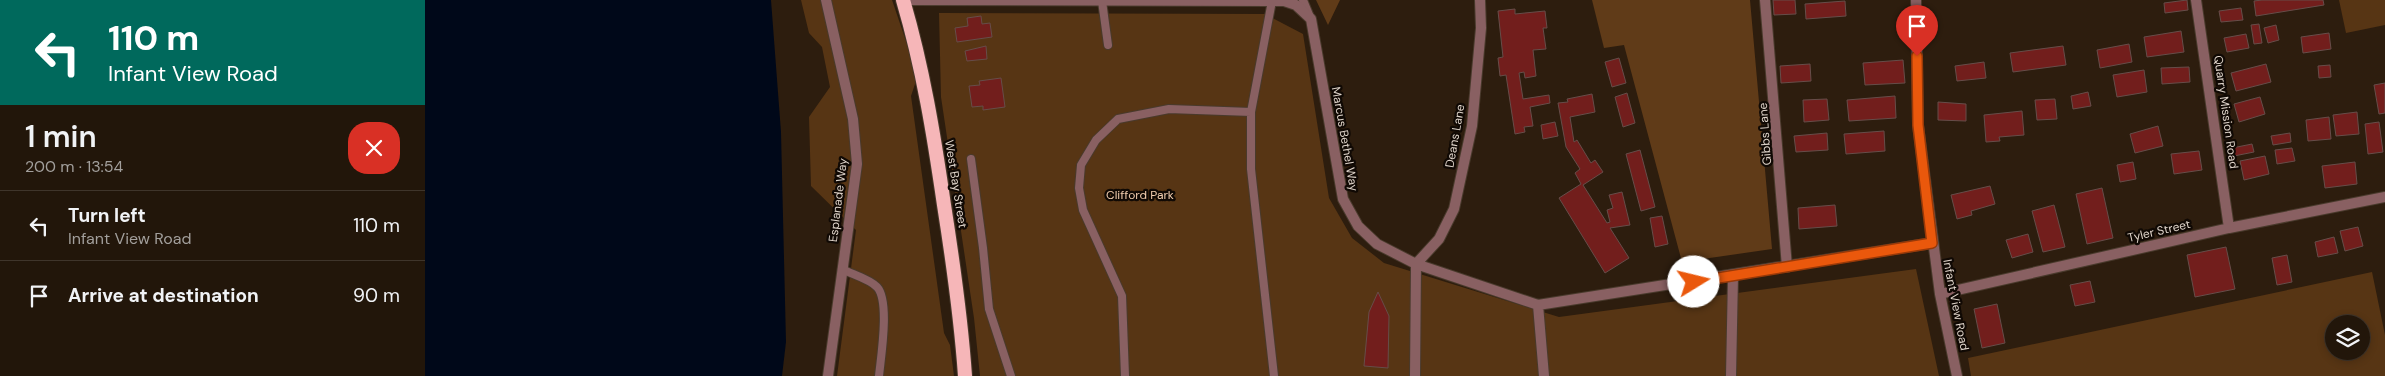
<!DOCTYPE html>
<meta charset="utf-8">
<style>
body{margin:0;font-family:"DM Sans",sans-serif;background:#2a1f13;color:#f1f3f6;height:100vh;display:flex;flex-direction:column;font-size:19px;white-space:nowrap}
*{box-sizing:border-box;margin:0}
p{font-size:16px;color:#a29f9c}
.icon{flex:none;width:28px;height:28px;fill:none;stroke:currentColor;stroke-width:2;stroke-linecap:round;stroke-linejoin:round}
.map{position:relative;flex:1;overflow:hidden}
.side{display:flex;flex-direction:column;background:#22160a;width:425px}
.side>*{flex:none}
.guide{background:#00695c;color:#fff;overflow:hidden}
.tools{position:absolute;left:1900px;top:315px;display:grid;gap:10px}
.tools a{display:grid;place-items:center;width:45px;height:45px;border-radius:50%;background:#22160a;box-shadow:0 2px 8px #0003,0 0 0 1px #3f352b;font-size:25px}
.pin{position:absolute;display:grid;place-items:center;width:42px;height:42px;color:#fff;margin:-51px -21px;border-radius:50% 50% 50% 0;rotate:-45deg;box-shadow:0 0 5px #0007}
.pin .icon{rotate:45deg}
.me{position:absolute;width:55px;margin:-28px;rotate:81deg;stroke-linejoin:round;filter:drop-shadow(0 0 4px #0008)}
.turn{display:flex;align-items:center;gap:18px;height:105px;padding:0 25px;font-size:22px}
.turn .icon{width:65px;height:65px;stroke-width:2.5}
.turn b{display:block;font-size:35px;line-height:42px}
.round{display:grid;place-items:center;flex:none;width:52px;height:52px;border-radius:20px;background:#2a1f13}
.head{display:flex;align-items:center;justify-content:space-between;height:85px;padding:0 25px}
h1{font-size:30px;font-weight:600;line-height:38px}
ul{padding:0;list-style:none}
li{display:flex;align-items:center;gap:15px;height:70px;padding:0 25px;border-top:1px solid #3f352b}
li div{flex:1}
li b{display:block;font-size:19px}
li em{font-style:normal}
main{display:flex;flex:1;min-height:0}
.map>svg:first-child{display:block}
</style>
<main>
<section class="side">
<div class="guide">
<div class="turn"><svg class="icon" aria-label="left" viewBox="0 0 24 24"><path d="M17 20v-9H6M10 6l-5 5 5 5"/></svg><div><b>110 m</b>Infant View Road</div></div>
</div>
<div class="head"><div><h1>1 min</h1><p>200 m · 13:54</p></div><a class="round" style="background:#d93025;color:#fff"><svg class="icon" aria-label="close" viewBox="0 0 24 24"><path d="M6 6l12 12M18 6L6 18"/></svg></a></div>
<ul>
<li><svg class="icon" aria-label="left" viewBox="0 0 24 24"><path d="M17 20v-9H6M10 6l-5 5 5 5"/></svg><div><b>Turn left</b><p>Infant View Road</p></div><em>110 m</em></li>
<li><svg class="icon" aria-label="arrive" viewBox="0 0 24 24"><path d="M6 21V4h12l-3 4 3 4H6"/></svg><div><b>Arrive at destination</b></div><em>90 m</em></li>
</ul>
</section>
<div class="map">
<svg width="1960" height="376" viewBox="0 0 1960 376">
<rect width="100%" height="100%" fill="#2d1d0e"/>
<!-- green -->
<path fill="#573514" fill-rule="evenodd" d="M376 0H467L483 47 491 81 486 96 519 333 525 345 529 376H412L431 230 386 186 384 117 405 87 397 47 384 33Z
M1914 0H1960V25L1921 33Z
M514 13 840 14 878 34 904 198 927 238 959 263 1134 317 1491 269 1514 376H555L549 318 516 97Z
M1947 272 1960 335V376H1546L1543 358ZM1909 324H1936V351H1909Z"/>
<!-- forest -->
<path fill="#603b18" d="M891 0H915L903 25Z
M1167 0H1325L1347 249 1257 262 1199 45 1179 48Z"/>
<!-- water -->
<path fill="#000819" d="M0 0H346L356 132 361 342 357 376H0Z"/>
<!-- building -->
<path fill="#721e1c" stroke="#664d49" d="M1348 0H1370L1371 14 1349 15Z
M1762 0 1763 10 1740 13 1739 3Z
M1837 0H1898L1899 5 1831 16 1829 1Z
M1420 1 1421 16 1381 19 1380 4Z
M1816 8 1818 20 1796 22 1794 11Z
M1090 9V14L1120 11 1122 28H1118L1121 49 1108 50 1111 76 1100 78 1099 72 1094 73 1098 99 1124 95 1125 103 1105 107 1108 126 1099 127 1100 132 1090 134 1081 75 1075 76 1073 58 1078 57 1073 11Z
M556 16 557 24 565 23 567 37 532 42 530 28 543 26 542 18Z
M1834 24 1837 43 1829 44 1826 25Z
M1851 25 1854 40 1843 43 1839 28Z
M1756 31 1759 52 1722 57 1719 37Z
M1904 33 1906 49 1878 53 1876 37Z
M1821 34 1824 48 1802 52 1799 38Z
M1704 44 1707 62 1675 68 1672 50Z
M561 46 562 59 542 61 540 51Z
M1638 46 1641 65 1588 72 1585 53Z
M1194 58 1201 83 1187 87 1180 62Z
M1478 60 1480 83 1440 85 1438 63Z
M1559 62 1561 78 1532 81 1530 66Z
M1385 64 1386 81 1356 83 1355 66Z
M1841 64 1846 82 1811 91 1806 73Z
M1905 65 1906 77 1894 78 1893 66Z
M1764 67 1765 82 1737 84 1736 68Z
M1719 70 1722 92 1692 97 1688 75Z
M576 78 580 107 558 110V106L547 107 544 86 555 85 554 81Z
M1960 83V113L1954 114 1949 85Z
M1663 92 1666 106 1648 109 1646 96Z
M1202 93 1210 123 1198 127 1190 97Z
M1167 94 1170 112 1145 117 1149 142 1152 140 1166 163 1170 160 1178 172 1158 185 1182 223 1185 222 1182 210 1188 208 1184 195 1197 192 1205 225 1185 228 1204 258 1180 273 1134 198 1156 184 1150 173 1155 169 1141 147 1133 103 1143 102 1142 99Z
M1470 96 1471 118 1424 121 1422 100Z
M1835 97 1840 114 1814 122 1809 104Z
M1402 99 1404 120 1379 122 1378 100Z
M1630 99 1632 119 1612 120 1610 100Z
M1513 102 1541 104V121L1513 120Z
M1597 111 1599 135 1574 137 1575 141 1561 142 1559 115Z
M1932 112 1934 134 1911 136 1908 115Z
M1904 117 1906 139 1883 141 1881 120Z
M1130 122 1133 136 1118 139 1116 125Z
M1954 122 1958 152 1943 154 1940 124Z
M1733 126 1738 146 1710 153 1705 134Z
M1459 131 1460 151 1421 154 1419 134Z
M1402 133 1403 150 1371 152 1369 136Z
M1865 133 1866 142 1848 145 1846 136Z
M1827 144 1829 152 1804 157 1802 149Z
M1867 148 1870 161 1852 164 1850 150Z
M1215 150 1230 207 1216 211 1201 154Z
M1774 151 1777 170 1749 174 1746 154Z
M1840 156 1844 174 1819 180 1815 161Z
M1708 162 1711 179 1695 182 1692 165Z
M1930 162 1932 184 1900 188 1897 166Z
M1565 186 1570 204 1546 211 1547 215 1532 219 1526 195Z
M1677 188 1688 238 1662 244 1651 194Z
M1410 205 1412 226 1374 229 1373 208Z
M1629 205 1640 247 1618 252 1607 211Z
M1237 216 1243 244 1230 247 1225 218Z
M1933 227 1938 246 1920 251 1915 231Z
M1603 234 1608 252 1587 258 1581 240Z
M1909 237 1913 253 1893 257 1890 242Z
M1801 247 1810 289 1770 297 1762 255Z
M1862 255 1867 282 1852 285 1847 258Z
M1665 281 1670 302 1650 306 1645 285Z
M953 292 964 316 963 368 939 366 944 312Z
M1572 304 1580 343 1557 348 1549 309Z"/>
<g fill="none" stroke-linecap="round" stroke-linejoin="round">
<!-- service casing -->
<g stroke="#493a2c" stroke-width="10">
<path id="service" d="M878 0 885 17
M677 1 683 45
M847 1 826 112V169L849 376
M546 159 558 248 564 309 586 376
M417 269C426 274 445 279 452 287 465 301 456 356 454 376
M700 376 697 296 658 210 654 188 656 165 671 140 693 119 744 109 826 112"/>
</g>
<!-- minor casing -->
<g stroke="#493a2c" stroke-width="12">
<path id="minor" d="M401 0 428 119 432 164 403 376
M478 0 859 1 871 5 886 19 918 199 933 226 952 244 991 264 1113 305 1507 243
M1340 0 1362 267
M1491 0 1493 125 1515 294 1532 376
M1771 0 1804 228
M1515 294 1804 228 1960 197
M1113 305 1119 376
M990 376 991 264 1014 239 1029 209 1047 126 1056 28 1055 0
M1306 376 1308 276"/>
</g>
<!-- trunk casing -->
<g stroke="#493a2c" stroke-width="16">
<path id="trunk" d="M478 0C498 68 509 136 519 205 528 262 536 318 540 376"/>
</g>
<!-- service -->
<use href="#service" stroke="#896062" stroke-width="8"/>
<!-- minor -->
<use href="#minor" stroke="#896062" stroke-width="10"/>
<!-- trunk -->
<use href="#trunk" stroke="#f6b6b8" stroke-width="14"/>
</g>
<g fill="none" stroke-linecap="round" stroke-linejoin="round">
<!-- route casing -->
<g stroke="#983908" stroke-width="12">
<path id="route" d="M1269 282 1507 243 1493 125 1492 56"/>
</g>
<!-- route -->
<use href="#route" stroke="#ea580c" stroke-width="9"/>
</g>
<g text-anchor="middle" stroke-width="4.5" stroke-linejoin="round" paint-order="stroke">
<!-- street labels -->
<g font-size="12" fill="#dfd4ca" stroke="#100904">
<text transform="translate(1801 112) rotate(82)" y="4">Quarry Mission Road</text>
<text transform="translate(1340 134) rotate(-94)" y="4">Gibbs Lane</text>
<text transform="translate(1030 136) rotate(-80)" y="4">Deans Lane</text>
<text transform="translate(920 139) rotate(80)" y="4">Marcus Bethel Way</text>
<text transform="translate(531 184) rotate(81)" y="4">West Bay Street</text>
<text transform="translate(413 200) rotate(-83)" y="4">Esplanade Way</text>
<text transform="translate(1734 231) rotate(-13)" y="4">Tyler Street</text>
<text transform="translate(1531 305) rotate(79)" y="4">Infant View Road</text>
</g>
<!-- park labels -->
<g font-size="12" fill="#f3ceaf" stroke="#100904">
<text x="715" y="199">Clifford Park</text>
</g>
</g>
</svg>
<div class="tools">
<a><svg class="icon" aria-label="layers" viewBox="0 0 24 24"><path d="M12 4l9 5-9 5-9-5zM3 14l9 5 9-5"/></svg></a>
</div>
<div class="pin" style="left:1492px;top:56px;background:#d93025"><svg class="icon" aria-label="arrive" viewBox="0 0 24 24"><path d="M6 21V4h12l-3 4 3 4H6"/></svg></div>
<svg class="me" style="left:1269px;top:282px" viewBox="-20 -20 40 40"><circle r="19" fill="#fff"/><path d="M0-13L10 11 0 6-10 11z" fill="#ea580c"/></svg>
</div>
</main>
